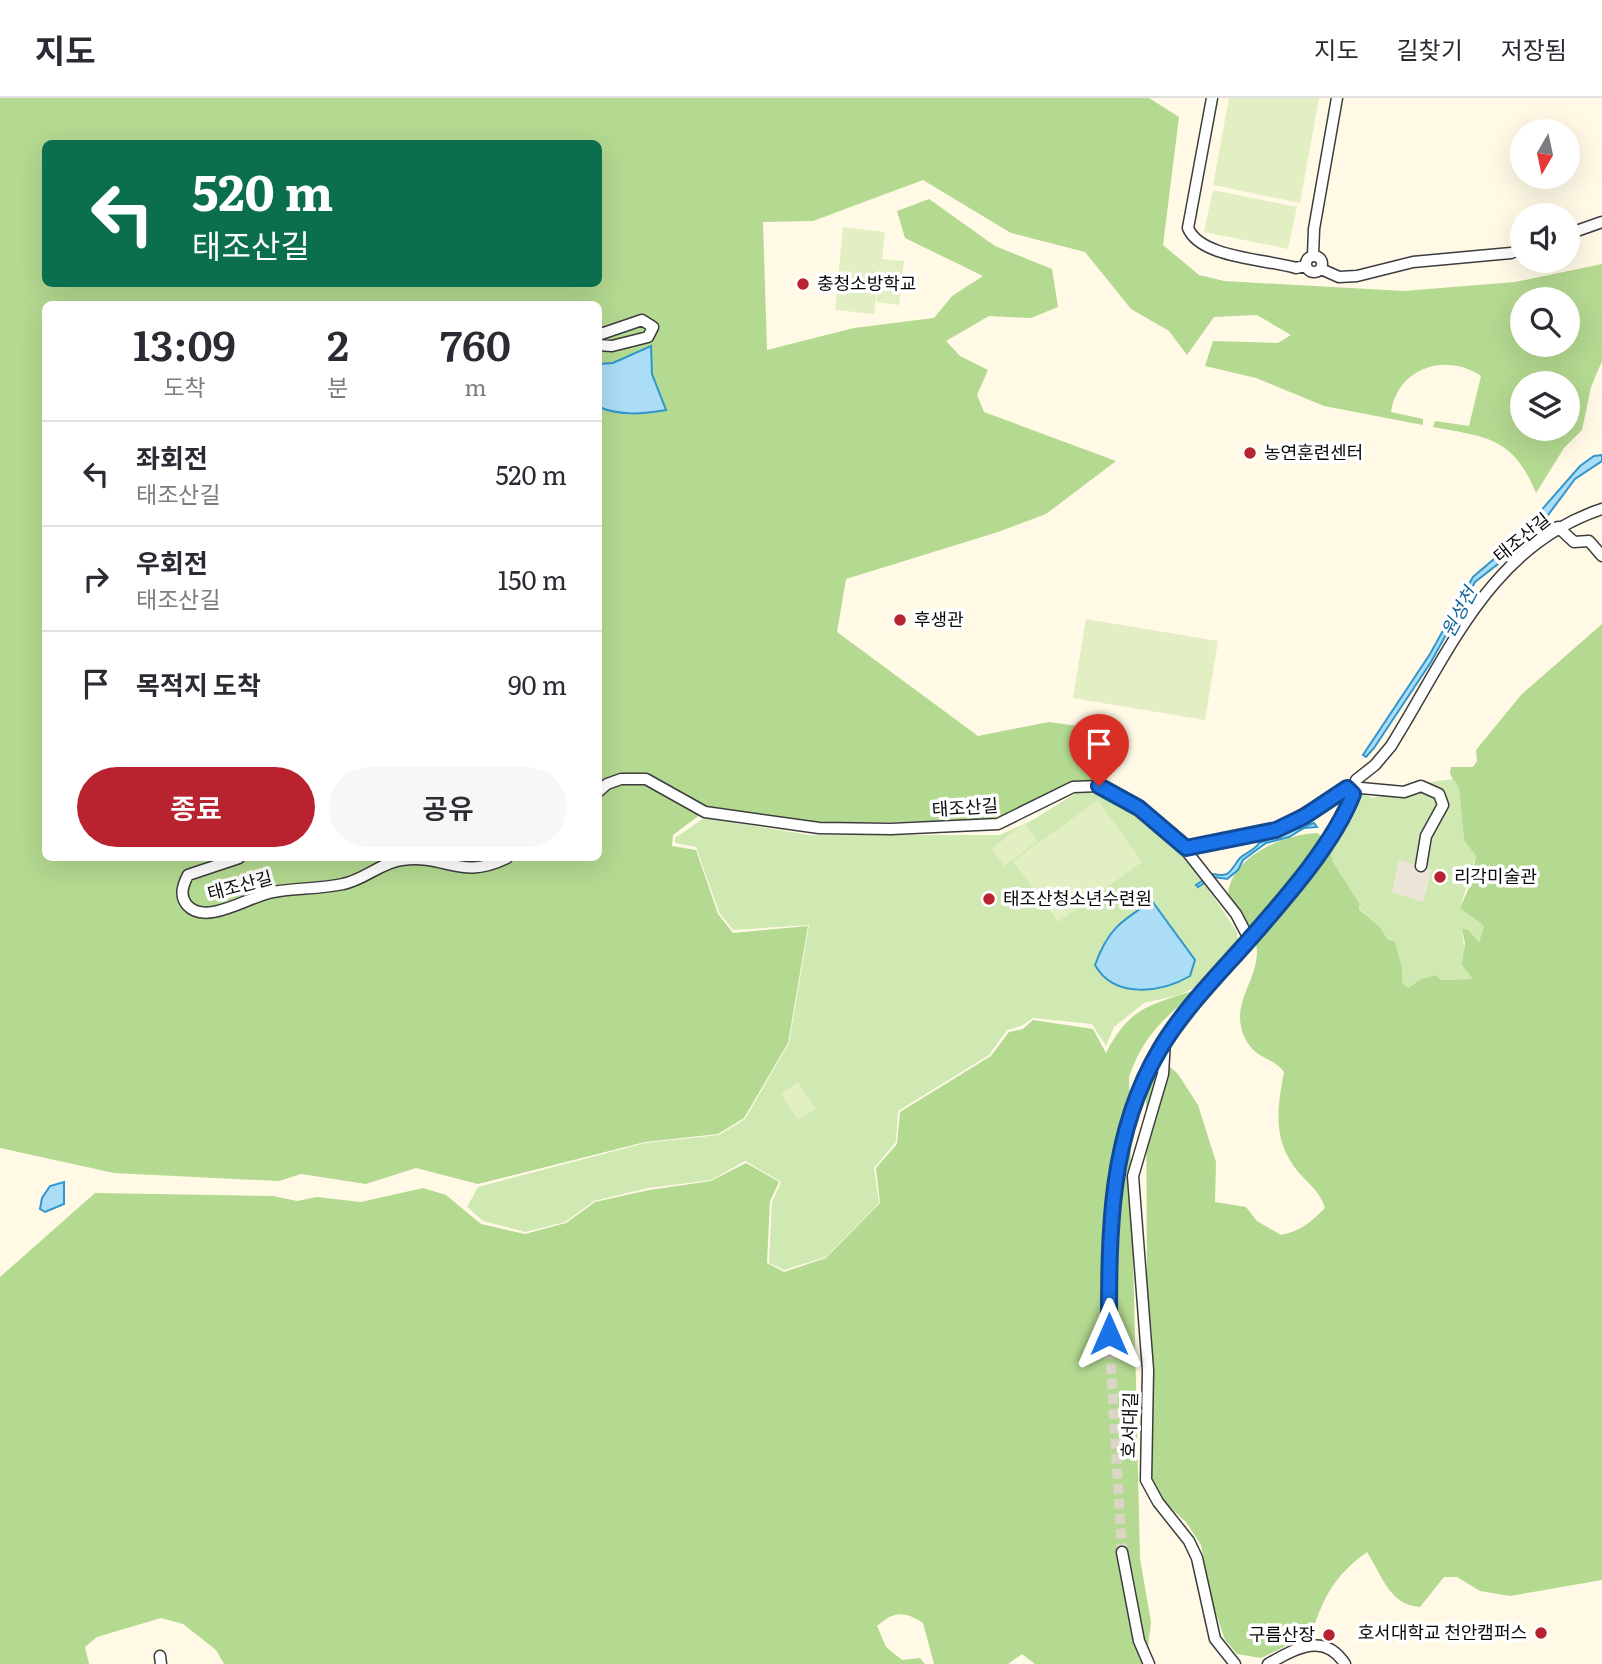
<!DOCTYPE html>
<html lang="ko">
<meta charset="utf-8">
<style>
body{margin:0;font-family:Literata,"Noto Sans KR",serif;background:#f7f7f7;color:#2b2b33;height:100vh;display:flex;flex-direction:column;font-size:26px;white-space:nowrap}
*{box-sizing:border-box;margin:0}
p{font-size:23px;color:#7c7c81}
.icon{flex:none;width:38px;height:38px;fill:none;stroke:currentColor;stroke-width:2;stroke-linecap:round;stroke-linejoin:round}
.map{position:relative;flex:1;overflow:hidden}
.drawer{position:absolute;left:42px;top:203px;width:560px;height:560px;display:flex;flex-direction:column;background:#fff;border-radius:10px;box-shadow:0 7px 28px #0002}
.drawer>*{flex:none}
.hud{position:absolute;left:42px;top:42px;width:560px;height:147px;border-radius:10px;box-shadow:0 7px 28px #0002;background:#0b6e4f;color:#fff;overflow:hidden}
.needle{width:46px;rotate:189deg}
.fabs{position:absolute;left:1510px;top:21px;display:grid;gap:14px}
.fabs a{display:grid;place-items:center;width:70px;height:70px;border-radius:50%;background:#fff;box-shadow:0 7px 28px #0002;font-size:35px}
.pin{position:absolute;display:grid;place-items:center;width:60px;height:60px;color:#fff;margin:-72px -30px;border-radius:50% 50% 50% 0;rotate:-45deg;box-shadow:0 0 7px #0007}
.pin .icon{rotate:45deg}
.me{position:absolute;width:77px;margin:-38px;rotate:0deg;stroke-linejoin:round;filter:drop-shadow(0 0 5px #0008)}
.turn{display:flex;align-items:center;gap:24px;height:147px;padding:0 35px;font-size:32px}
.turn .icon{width:91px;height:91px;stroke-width:2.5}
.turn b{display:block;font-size:49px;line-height:60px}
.eta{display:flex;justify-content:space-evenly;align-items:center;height:119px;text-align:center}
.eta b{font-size:42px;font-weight:600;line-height:49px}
.action{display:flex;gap:14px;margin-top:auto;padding:14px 35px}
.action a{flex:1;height:80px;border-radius:42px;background:#b9222f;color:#fff;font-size:28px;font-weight:600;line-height:80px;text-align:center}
.action a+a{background:#f7f7f7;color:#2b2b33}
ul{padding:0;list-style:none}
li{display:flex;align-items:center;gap:21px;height:105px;padding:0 35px;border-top:2px solid #e1e1e2}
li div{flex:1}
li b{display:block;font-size:26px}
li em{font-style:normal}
header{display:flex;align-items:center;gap:42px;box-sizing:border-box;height:98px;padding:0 35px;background:#fff;border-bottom:2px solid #e1e1e2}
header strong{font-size:33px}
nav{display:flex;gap:38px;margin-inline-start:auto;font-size:24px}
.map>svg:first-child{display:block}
</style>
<header>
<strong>지도</strong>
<nav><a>지도</a><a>길찾기</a><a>저장됨</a></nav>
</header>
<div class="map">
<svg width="1602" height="1566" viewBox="0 0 1602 1566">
<rect width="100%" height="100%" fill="#fff9e6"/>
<!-- green -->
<path fill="#d0e8b1" d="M1453 681 1459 691 1464 742 1476 758 1460 810 1484 828 1479 844 1467 831H1462L1465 858 1474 881 1441 882 1436 877 1421 881 1408 890 1402 885V869L1395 844 1387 841 1380 829 1359 810V805L1333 764 1329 748 1334 746 1336 729 1355 716 1353 709 1361 695 1373 700 1416 686Z
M1097 694 1164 732 1185 756 1237 834 1239 854 1231 873 1179 897 1144 905 1114 929 1106 948 1092 926 1033 920 1021 928 1007 932 989 957 898 1013 896 1044 874 1070 879 1105 826 1159 784 1172 769 1165 772 1104 781 1084 745 1063 711 1082 648 1090 594 1103 565 1124 525 1134 483 1123 467 1109 478 1089 645 1045 719 1037 745 1021 789 945 809 827 733 832 719 814 696 749 675 745V740L704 720 810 737H1000L1033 722 1076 695Z"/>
<!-- forest -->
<path fill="#b4d990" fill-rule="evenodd" d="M0 0H1149L1179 19 1163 147 1199 177 1224 183 1404 193 1515 184 1602 166V263L1591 289 1582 332 1564 350 1536 395C1513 339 1487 339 1433 329L1435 323 1469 328 1481 278C1445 254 1398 270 1391 314L1423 321V327L1324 308 1256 280 1205 268 1213 243 1278 245 1291 237 1257 217 1214 219 1187 257 1169 233 1131 211 1085 154 1011 135 923 82 813 123 763 124 767 252 854 230 934 220 952 198 983 178 905 140 897 113 929 101 995 148 1052 171 1058 209 1031 220 989 218 946 243 960 258 988 272 977 297 984 314 1116 363 1046 416 998 434 846 481 837 534 978 638 1049 624 1078 628C1093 646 1100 660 1103 683L1070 686 1004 719 954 723 821 725 709 710 673 737 672 748 696 752 718 816 733 835 808 828 788 945 744 1020 718 1036 645 1044 478 1086 416 1070 366 1086 301 1076 279 1083 114 1075 0 1050ZM46 46H598V186H46ZM1522 201H1568V247H1522ZM46 206H598L599 266 613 265 651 248 652 276 666 312C644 317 620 318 598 309V760H46ZM1522 285H1568V331H1522Z
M1602 526V1482L1510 1498 1480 1493 1457 1479H1444L1420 1509C1389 1507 1382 1477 1367 1454 1333 1479 1325 1497 1311 1536L1261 1560 1237 1556 1225 1542 1213 1507 1201 1447 1186 1424 1164 1404 1151 1380 1152 1240 1147 1181 1146 981 1152 966H1167L1178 976 1198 1007 1216 1064 1215 1104 1246 1109 1257 1123 1281 1137C1301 1133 1311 1124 1325 1110 1320 1094 1310 1087 1299 1075 1272 1043 1277 1012 1284 974 1274 960 1257 961 1247 944 1227 909 1257 885 1257 854 1257 833 1240 813 1228 796 1232 758 1284 736 1318 735L1329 748 1333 764 1359 805V811L1380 829 1387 841 1395 844 1402 869V885L1408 890 1421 881 1436 877 1441 882 1473 881 1462 867 1465 845 1462 831H1467L1479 844 1484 828 1460 810 1470 787 1476 758 1464 742 1459 691 1450 676 1451 669H1473L1477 663 1476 652 1521 597Z
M1198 891C1164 921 1144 936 1129 979L1140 1461 1151 1524 1146 1566H1035L1022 1556 1008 1566H934L923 1525C905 1513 894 1513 877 1528L886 1549 902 1562 920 1560 925 1566H224L216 1552 183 1526 161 1520 97 1539 85 1549 89 1566H0V1179L95 1095 273 1098 297 1103 317 1099 361 1104 423 1090 446 1097 481 1126 525 1136 566 1125 595 1104 649 1092 711 1083 746 1065 779 1084 770 1103 767 1165 784 1174 826 1160 880 1105 876 1070 897 1046 900 1014 991 958 1009 934 1023 931 1033 922 1093 931 1106 955C1130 908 1151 907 1198 891Z"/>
<!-- pitch -->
<path fill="#e2efc3" d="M1229 0H1319L1300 105 1213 87Z
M1213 92 1297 109 1288 151 1204 134Z
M843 129 885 134 882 161 904 163 899 207 877 204V192L874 216 835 212Z
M1086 521 1218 543 1205 622 1073 600Z
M1098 702 1142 764 1058 824 1013 763Z
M1025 725 1038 743 1004 768 991 751Z
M798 984 816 1011 798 1022 781 996Z"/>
<!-- plaza -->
<path fill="#ece6d8" d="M1399 762 1432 772 1423 804 1392 794Z"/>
<!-- water -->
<path fill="#abddf6" stroke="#3196ce" stroke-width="2" d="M651 248 652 276 666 312C643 316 620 318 599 309V266L613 265Z
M1602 357V363L1575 381 1530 441 1475 484 1431 564 1374 650 1366 659 1363 657 1430 556 1473 479 1528 432 1544 409 1580 368 1594 358Z
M1314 725 1317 729 1304 730 1289 739 1266 745 1243 762 1238 772 1227 781 1214 779 1198 789 1196 787 1213 776C1231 780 1230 772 1240 760 1246 754 1254 753 1259 745Z
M1152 803 1195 862 1190 878C1161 895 1114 901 1095 867 1108 831 1121 823 1152 803Z
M64 1084V1106L45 1114 40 1111 42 1100 50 1088Z"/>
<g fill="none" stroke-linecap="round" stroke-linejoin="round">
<!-- minor-tunnel -->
<path stroke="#dad5c5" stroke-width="10" stroke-dasharray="10 5" stroke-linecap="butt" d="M1109 1236 1122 1454"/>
<!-- minor casing -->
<g stroke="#3d3d3d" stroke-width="13">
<path id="minor" d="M1212 0 1188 130C1200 160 1266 161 1296 170L1305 168
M1568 136 1602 124
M1306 166a8 8 0 1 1 16 0a8 8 0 1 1-16 0Z
M1313 158 1314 131 1337 0
M1321 171 1339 179 1357 178 1413 164 1511 155 1522 151
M598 237 642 222 653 229 648 239 612 248 598 247
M1558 429 1574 444 1589 443 1602 458
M1356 682 1375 667 1391 648C1449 555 1490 448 1602 411
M1361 690 1404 694 1421 688 1439 696 1443 707 1426 738 1421 768
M598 694 607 686 621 681H646L705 714 819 730 891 731 998 726 1073 689 1099 688 1139 710 1173 736 1236 816 1246 835
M1186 750 1276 732 1347 690
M239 760 188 777C183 787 179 797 187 807 206 829 251 797 273 794 296 790 320 791 343 786 364 782 382 764 402 762 447 756 460 783 507 760
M1165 942 1163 976 1133 1078 1148 1272 1146 1382 1158 1404 1189 1443 1197 1460 1215 1541 1235 1566
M1109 1236C1109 1138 1108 1038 1160 951 1184 910 1221 875 1251 839 1286 798 1333 746 1353 696
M1122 1454 1139 1543 1149 1566
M160 1558 161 1566
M1268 1566C1295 1551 1324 1533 1345 1566"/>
</g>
<!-- minor -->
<use href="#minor" stroke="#fff" stroke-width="10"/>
</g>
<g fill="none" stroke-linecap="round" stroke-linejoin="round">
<!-- route casing -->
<g stroke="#114b97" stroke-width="18">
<path id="route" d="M1099 688 1139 710 1186 750 1276 732 1305 718 1347 690 1353 696C1334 746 1283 803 1248 843 1218 877 1183 912 1160 951 1108 1038 1109 1137 1109 1236"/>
</g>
<!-- route -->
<use href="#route" stroke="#1a73e8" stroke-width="12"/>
</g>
<!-- markers -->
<g fill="#b9222f" stroke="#fff" stroke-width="2.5">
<circle cx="803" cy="186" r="7"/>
<circle cx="1250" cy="355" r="7"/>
<circle cx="900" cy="522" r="7"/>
<circle cx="1440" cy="779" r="7"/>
<circle cx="989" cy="801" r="7"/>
<circle cx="1541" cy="1535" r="7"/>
<circle cx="1329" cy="1537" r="7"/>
</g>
<g text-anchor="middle" stroke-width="7" stroke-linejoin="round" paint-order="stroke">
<!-- poi labels -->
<g font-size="18" fill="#0a0a0a" stroke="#fff" text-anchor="start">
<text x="817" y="192">충청소방학교</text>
<text x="1264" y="361">농연훈련센터</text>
<text x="914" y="528">후생관</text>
<text x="1454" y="785">리각미술관</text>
<text x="1003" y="807">태조산청소년수련원</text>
<text x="1527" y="1541" text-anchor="end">호서대학교 천안캠퍼스</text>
<text x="1315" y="1543" text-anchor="end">구름산장</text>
</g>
<!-- street labels -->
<g font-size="18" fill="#0a0a0a" stroke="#fff">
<text transform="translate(1522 440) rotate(-39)" y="6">태조산길</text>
<text transform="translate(965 710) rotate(-4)" y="6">태조산길</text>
<text transform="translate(240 788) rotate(-15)" y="6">태조산길</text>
<text transform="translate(1130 1327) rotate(-88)" y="6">호서대길</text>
</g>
<!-- water labels -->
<g font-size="19" font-style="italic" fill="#13659b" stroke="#fff">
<text transform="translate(1459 514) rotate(-62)" y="7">원성천</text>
</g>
</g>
</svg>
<div class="fabs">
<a><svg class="needle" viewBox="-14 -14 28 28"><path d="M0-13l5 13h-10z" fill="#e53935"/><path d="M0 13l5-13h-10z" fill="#7c7c81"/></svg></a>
<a><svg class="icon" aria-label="sound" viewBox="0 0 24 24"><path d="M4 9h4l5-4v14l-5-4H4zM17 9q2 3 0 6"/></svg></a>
<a><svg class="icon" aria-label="search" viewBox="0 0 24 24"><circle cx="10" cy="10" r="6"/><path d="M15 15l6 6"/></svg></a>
<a><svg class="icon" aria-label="layers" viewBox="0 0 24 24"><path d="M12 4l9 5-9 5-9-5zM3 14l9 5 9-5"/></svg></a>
</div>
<div class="pin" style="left:1099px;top:688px;background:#d93025"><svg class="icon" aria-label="arrive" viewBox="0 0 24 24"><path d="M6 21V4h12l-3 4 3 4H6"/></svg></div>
<svg class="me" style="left:1109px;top:1236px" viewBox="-20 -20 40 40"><path d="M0-17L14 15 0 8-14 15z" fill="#1a73e8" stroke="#fff" stroke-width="4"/></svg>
<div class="hud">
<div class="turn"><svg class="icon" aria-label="left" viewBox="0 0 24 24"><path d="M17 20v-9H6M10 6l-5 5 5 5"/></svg><div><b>520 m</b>태조산길</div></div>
</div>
<section class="drawer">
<div class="eta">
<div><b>13:09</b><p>도착</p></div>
<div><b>2</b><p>분</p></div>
<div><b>760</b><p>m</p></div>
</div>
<ul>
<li><svg class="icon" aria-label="left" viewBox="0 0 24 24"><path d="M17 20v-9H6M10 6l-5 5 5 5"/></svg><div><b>좌회전</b><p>태조산길</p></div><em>520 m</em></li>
<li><svg class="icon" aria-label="right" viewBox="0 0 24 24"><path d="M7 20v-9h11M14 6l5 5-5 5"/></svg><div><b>우회전</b><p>태조산길</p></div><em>150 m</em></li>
<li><svg class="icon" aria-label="arrive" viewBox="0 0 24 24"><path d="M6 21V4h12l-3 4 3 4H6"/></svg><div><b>목적지 도착</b></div><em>90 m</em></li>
</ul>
<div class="action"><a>종료</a><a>공유</a></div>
</section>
</div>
